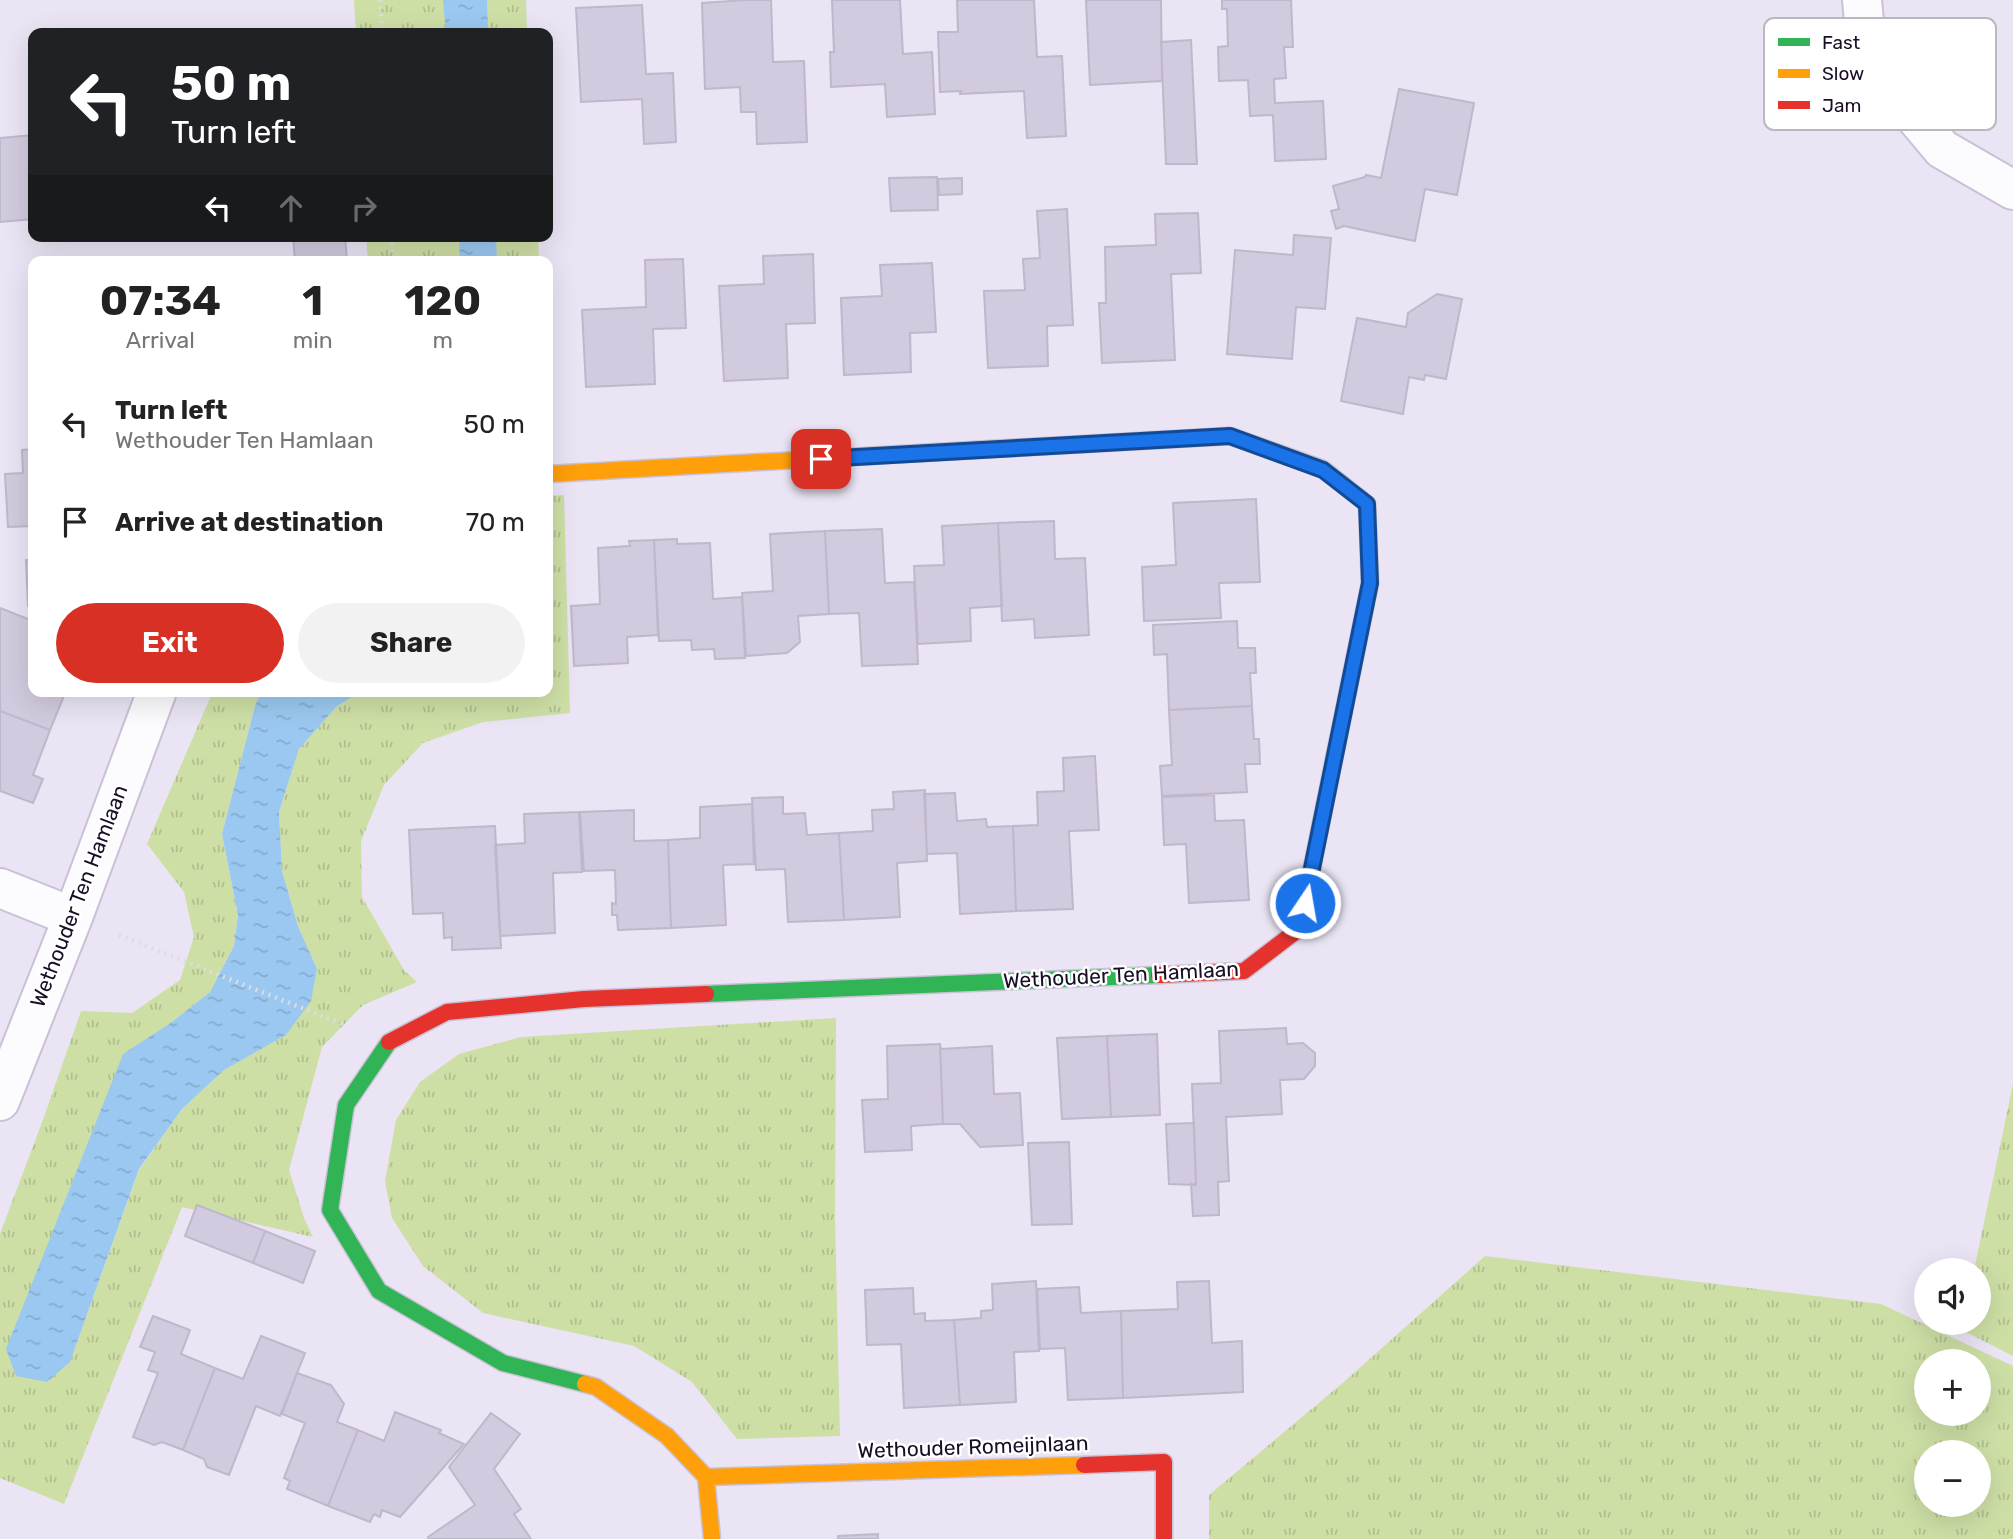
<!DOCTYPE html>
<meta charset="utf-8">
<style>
body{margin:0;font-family:Rubik,sans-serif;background:#f2f2f2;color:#222;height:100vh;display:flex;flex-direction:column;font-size:26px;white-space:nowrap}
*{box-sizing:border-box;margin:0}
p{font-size:23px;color:#767676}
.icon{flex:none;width:38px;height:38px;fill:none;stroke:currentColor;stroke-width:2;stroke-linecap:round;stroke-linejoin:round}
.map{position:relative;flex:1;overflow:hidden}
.side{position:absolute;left:28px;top:256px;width:525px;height:441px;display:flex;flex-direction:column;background:#fff;border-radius:14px;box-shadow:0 7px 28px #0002}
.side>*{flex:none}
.top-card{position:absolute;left:28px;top:28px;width:525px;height:214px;border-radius:14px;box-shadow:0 7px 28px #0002;background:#202124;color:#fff;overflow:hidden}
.controls{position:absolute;left:1914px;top:1258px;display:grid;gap:14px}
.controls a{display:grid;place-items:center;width:77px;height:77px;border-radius:50%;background:#fff;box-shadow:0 7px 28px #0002;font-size:35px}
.pin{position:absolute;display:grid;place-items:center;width:60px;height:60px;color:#fff;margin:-30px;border-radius:14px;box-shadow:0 4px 10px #0006}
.me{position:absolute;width:77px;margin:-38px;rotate:12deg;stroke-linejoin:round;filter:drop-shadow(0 0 5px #0008)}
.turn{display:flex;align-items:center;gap:24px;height:147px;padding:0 28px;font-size:32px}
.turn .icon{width:91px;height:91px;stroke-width:2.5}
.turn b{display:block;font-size:49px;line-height:60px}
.lanes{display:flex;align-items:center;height:66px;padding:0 28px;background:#0003;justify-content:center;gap:35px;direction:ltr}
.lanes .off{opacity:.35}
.eta{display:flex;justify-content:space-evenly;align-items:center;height:119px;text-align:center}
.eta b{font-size:42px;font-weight:700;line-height:49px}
.action{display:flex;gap:14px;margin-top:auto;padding:14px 28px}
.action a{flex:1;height:80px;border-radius:42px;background:#d93025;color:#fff;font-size:28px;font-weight:700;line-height:80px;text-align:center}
.action a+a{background:#f2f2f2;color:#222}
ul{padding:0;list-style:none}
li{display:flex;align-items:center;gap:21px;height:98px;padding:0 28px}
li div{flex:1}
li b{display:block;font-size:26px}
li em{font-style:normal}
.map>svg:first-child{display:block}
</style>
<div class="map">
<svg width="2013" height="1539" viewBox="0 0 2013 1539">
<defs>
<pattern id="grass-tufts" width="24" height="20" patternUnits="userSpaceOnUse" patternTransform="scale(1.75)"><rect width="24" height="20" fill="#cedfa6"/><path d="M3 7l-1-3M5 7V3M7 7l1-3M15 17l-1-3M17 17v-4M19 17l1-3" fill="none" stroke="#b0be8f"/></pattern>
<pattern id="water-ripples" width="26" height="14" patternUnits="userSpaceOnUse" patternTransform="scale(1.75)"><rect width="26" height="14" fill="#9bc8f1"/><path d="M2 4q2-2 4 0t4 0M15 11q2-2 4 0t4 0" fill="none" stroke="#85abcf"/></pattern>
</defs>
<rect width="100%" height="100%" fill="#eae4f4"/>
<!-- grass -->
<path fill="url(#grass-tufts)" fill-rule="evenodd" d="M354 0H526L527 33H356Z
M366 236H538L539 261H368Z
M564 495 570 713 483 722 423 743 384 785 361 841 362 897 404 970 417 982 363 1005 322 1047 289 1170 304 1218 313 1237 182 1207 64 1504 0 1478V1234L44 1117 81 1011 132 1013 180 980 194 937 184 892 147 844 213 691H261L255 706 222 834 238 915 234 946 210 992 172 1022 70 1362 139 1170 182 1109 224 1070 286 1035 317 969 298 926 282 871 279 812 299 749 336 707 361 691H548V496Z
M836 1018 835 1218 840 1436 737 1439 692 1382 634 1346 483 1313 423 1266 392 1218 385 1181 396 1120 420 1082 459 1054 521 1037Z
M2013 1084V1356L1962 1330 1963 1323H1979V1270H1974Z
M1485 1256 1881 1304 2013 1366V1539H1209V1495L1345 1381ZM1927 1362H1979V1414H1927ZM1979 1452V1505H1927V1452Z"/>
<!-- water -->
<path fill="url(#water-ripples)" d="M443 0H487L488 33H446Z
M459 236H496L497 261H460Z
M261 691H361L336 707 299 749 279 812 282 871 298 926 317 969 311 1001 286 1035 224 1070 182 1109 139 1169 70 1362 47 1382 16 1376 6 1349 123 1054 172 1022 210 992 234 946 238 915 222 834 255 706Z"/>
<!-- building -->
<path fill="#d2cade" stroke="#bfb7cb" stroke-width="2" d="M746 0H771L773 62 804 61 807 142 757 144 756 112H741L740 87 705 89 702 3Z
M832 0H900L903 54 932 52 935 114 887 117 885 84 831 87 830 52H834Z
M957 0H1034L1037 57 1062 56 1066 136 1027 138 1024 91 960 94 961 91 940 92 938 32H958Z
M1086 0H1161L1162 81 1090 85Z
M1222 0H1291L1293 47H1284L1286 78 1274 79 1275 103 1323 101 1326 159 1275 161 1273 115 1250 116 1248 80 1219 81 1218 47 1228 46 1227 9H1222Z
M642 5 646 74 673 73 676 142 644 144 642 99 581 102 576 8Z
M1191 40 1197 164H1166L1161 42Z
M1399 89 1474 103 1457 195 1425 189 1415 241 1344 226 1336 229 1331 211 1339 209 1333 186 1365 177 1366 175 1381 178Z
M33 135V219L0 222V138Z
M937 177 938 210 891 211 889 178Z
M962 178V194L939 195 938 179Z
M1067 209 1073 325 1047 326 1048 366 988 368 984 291 1025 290 1023 259 1040 258 1037 211Z
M1198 213 1201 273 1171 274 1175 360 1102 363 1099 303H1106L1105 247 1156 245 1155 214Z
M1294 235 1331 238 1325 309 1296 307 1292 359 1227 354 1235 250 1293 255Z
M293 236H345L347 261H295Z
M813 254 815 323 786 324 788 378 724 381 719 286 764 284 763 256Z
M683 259 686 328 653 329 655 384 586 387 582 310 646 307 645 260Z
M932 263 936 332 910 333 911 372 844 375 841 298 882 296 880 265Z
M1437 294 1462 299 1446 379 1425 375 1424 380 1409 377 1403 414 1341 401 1357 318 1406 327 1408 313Z
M33 449V526L8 527 5 474 23 473 22 450Z
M1256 499 1260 582 1219 583 1221 618 1144 621 1142 567 1176 565 1173 503Z
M1054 521 1055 559 1085 558 1089 635 1035 638 1034 619 1002 621 998 523Z
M998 523 1002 606 970 608 971 641 918 644 914 566 944 565 942 526Z
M882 529 885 583 914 582 918 664 862 666 859 613 829 614 825 531Z
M825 531 829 614 798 616 800 642 787 653 746 656 742 593 773 591 770 534Z
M677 539V544L710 543 713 599 742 597 745 658 715 659 714 649 692 650 691 640 659 641 654 540Z
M654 540 658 635 627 637 628 663 574 666 571 606 600 604 598 548 630 546 629 541Z
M26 560H33V606H28Z
M0 608 33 621V691H66L50 730 0 711Z
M1237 621 1238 648H1255L1256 673H1250L1252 706 1169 710 1167 654 1154 655 1153 625Z
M1252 706 1254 739H1259L1260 764H1245L1247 792 1162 796 1160 766 1172 765 1169 710Z
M0 711 50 730 33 775 43 779 33 803 0 791Z
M1095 756 1099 830 1069 831 1073 909 1016 911 1013 826 1038 825 1037 792 1064 791 1063 758Z
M925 790 927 861 897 863 900 917 844 920 839 833 873 831 872 810 894 809 893 792Z
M955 793 957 821 986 819 987 827 1013 826 1016 911 960 914 957 853 927 854 924 794Z
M1214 795 1215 821 1244 820 1249 900 1189 903 1186 844 1164 845 1162 797Z
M783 797V814L805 813 807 835 839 833 844 920 788 922 785 869 756 870 752 798Z
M752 804 754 864 723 865 726 925 671 928 668 840 700 838V807Z
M634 810V841L668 840 671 928 618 930 617 915H612V903L616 904 615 870 584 871 580 812Z
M579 812 582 872 553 873 555 933 500 936 495 845 525 843 524 814Z
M495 826 501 948 452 950V937L444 938 443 913 413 914 409 830Z
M1286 1028 1287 1044 1303 1043 1315 1053V1066L1304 1079 1280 1080 1282 1114 1226 1117 1229 1181 1218 1182 1219 1215 1193 1216 1191 1184 1196 1185 1192 1084 1221 1083 1219 1031Z
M1157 1034 1160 1115 1111 1117 1107 1036Z
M1107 1036 1111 1117 1062 1119 1057 1038Z
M940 1044 941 1049 992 1046 994 1094 1020 1093 1023 1145 980 1147 960 1124H943Z
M940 1044 943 1124 911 1126 912 1150 865 1152 862 1100 888 1099 887 1046Z
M1194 1123 1196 1185 1169 1184 1166 1124Z
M1069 1142 1072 1224 1032 1225 1028 1143Z
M197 1205 265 1231 253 1263 185 1236Z
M265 1231 315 1251 303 1283 253 1263Z
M1036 1281 1039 1351 1014 1352 1016 1402 960 1405 954 1320 981 1318V1311L993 1310 992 1284Z
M1209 1281 1212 1343 1242 1341 1243 1392 1123 1398 1121 1311 1178 1309 1177 1282Z
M1079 1287 1081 1313 1121 1311 1123 1398 1068 1400 1065 1348 1040 1349 1037 1289Z
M913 1288 914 1314 925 1313V1321L954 1320 960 1405 904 1408 901 1344 867 1345 865 1290Z
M153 1316 190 1330 181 1354 215 1368 183 1450 162 1442 154 1445 133 1437 158 1373 148 1370 155 1352 140 1347Z
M261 1336 305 1353 280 1416 256 1406 229 1475 207 1467 204 1459 183 1450 215 1368 243 1379Z
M297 1373 331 1385 344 1404 337 1422 358 1430 328 1506 287 1489 290 1481 284 1478 305 1423 282 1414Z
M395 1412 441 1430 439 1433 464 1444 400 1517 382 1510 380 1517 374 1514 370 1522 328 1506 358 1430 384 1441Z
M491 1413 520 1434 494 1469 521 1509 514 1514 531 1539H429L428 1537 475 1505 449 1467Z
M878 1534V1539H838V1536Z"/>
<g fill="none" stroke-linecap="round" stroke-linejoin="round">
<!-- street casing -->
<g stroke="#c9c1d5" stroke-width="42">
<path id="street" d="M1862 0 1865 32 1885 81 1942 149 2013 190
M0 888 73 917
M0 1101 73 917 157 691"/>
</g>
<!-- fast casing -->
<g stroke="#c9c1d5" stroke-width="19">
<path id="fast" d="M937 452 1230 436 1323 469 1367 504 1370 583 1303 911
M706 994 1159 975
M389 1042 346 1105 330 1210 379 1291 503 1363 585 1384"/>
</g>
<!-- slow casing -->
<g stroke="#c9c1d5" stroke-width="19">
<path id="slow" d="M548 474 937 452
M585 1384 596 1387 667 1436 706 1477 712 1539
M706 1477 1084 1465"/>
</g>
<!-- jam casing -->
<g stroke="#c9c1d5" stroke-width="19">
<path id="jam" d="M1159 975 1244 971 1299 929 1303 911
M389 1042 447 1012 584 999 706 994
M1084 1465 1164 1462V1539"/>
</g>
<!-- path -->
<path stroke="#dddce0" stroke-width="4.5" stroke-dasharray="2 5" stroke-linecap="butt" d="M380 0 382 33
M391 236 393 261
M119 935 342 1024"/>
<!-- street -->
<use href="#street" stroke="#fcfbfd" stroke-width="38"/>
<!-- fast -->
<use href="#fast" stroke="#30b455" stroke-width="16"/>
<!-- slow -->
<use href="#slow" stroke="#ff9f0a" stroke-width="16"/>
<!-- jam -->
<use href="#jam" stroke="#e5322d" stroke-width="16"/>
</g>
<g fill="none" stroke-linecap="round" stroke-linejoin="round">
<!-- route casing -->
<g stroke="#114b97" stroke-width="18">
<path id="route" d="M821 459 1230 436 1323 470 1367 504 1370 583 1305 903"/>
</g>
<!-- route -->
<use href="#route" stroke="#1a73e8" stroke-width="12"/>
</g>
<g text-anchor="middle" stroke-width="5" stroke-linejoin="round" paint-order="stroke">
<!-- street labels -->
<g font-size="21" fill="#1a0e27" stroke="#fff">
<text transform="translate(79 896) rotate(-69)" y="7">Wethouder Ten Hamlaan</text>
<text transform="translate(1121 975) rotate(-3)" y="7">Wethouder Ten Hamlaan</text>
<text transform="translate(973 1447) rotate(-2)" y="7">Wethouder Romeijnlaan</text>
</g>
</g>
<!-- legend -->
<rect x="1764" y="18" width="232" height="112" rx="10" fill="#fff" stroke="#bab7be" stroke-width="2"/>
<rect x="1778" y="38" width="32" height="8" fill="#30b455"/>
<rect x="1778" y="69" width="32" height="9" fill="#ff9f0a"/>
<rect x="1778" y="101" width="32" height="8" fill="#e5322d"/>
<g font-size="19" fill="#1a0e27">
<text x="1822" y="49">Fast</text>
<text x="1822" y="80">Slow</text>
<text x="1822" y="112">Jam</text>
</g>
</svg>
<div class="controls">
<a><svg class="icon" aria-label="sound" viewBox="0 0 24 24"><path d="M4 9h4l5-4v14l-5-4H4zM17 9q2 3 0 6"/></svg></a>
<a>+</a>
<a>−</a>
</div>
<div class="pin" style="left:821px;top:459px;background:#d93025"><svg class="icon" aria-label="arrive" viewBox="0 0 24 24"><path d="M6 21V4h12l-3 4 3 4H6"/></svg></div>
<svg class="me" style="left:1305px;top:903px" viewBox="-20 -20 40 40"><circle r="17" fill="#1a73e8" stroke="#fff" stroke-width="3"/><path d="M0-11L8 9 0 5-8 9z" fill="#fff"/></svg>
<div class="top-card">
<div class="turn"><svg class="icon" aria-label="left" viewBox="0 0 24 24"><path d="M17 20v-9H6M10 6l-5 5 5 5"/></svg><div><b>50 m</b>Turn left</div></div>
<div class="lanes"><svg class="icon" aria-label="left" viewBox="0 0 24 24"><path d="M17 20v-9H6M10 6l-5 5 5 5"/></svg><svg class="icon off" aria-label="ahead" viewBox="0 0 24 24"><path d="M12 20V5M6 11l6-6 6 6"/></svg><svg class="icon off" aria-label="right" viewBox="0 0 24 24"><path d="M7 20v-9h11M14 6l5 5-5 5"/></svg></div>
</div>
<section class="side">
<div class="eta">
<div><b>07:34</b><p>Arrival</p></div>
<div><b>1</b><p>min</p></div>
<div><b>120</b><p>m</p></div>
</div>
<ul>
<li><svg class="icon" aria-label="left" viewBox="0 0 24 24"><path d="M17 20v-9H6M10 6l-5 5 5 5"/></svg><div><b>Turn left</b><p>Wethouder Ten Hamlaan</p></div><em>50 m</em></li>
<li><svg class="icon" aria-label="arrive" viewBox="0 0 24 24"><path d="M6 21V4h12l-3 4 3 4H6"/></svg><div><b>Arrive at destination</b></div><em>70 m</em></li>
</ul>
<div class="action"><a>Exit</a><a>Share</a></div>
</section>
</div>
